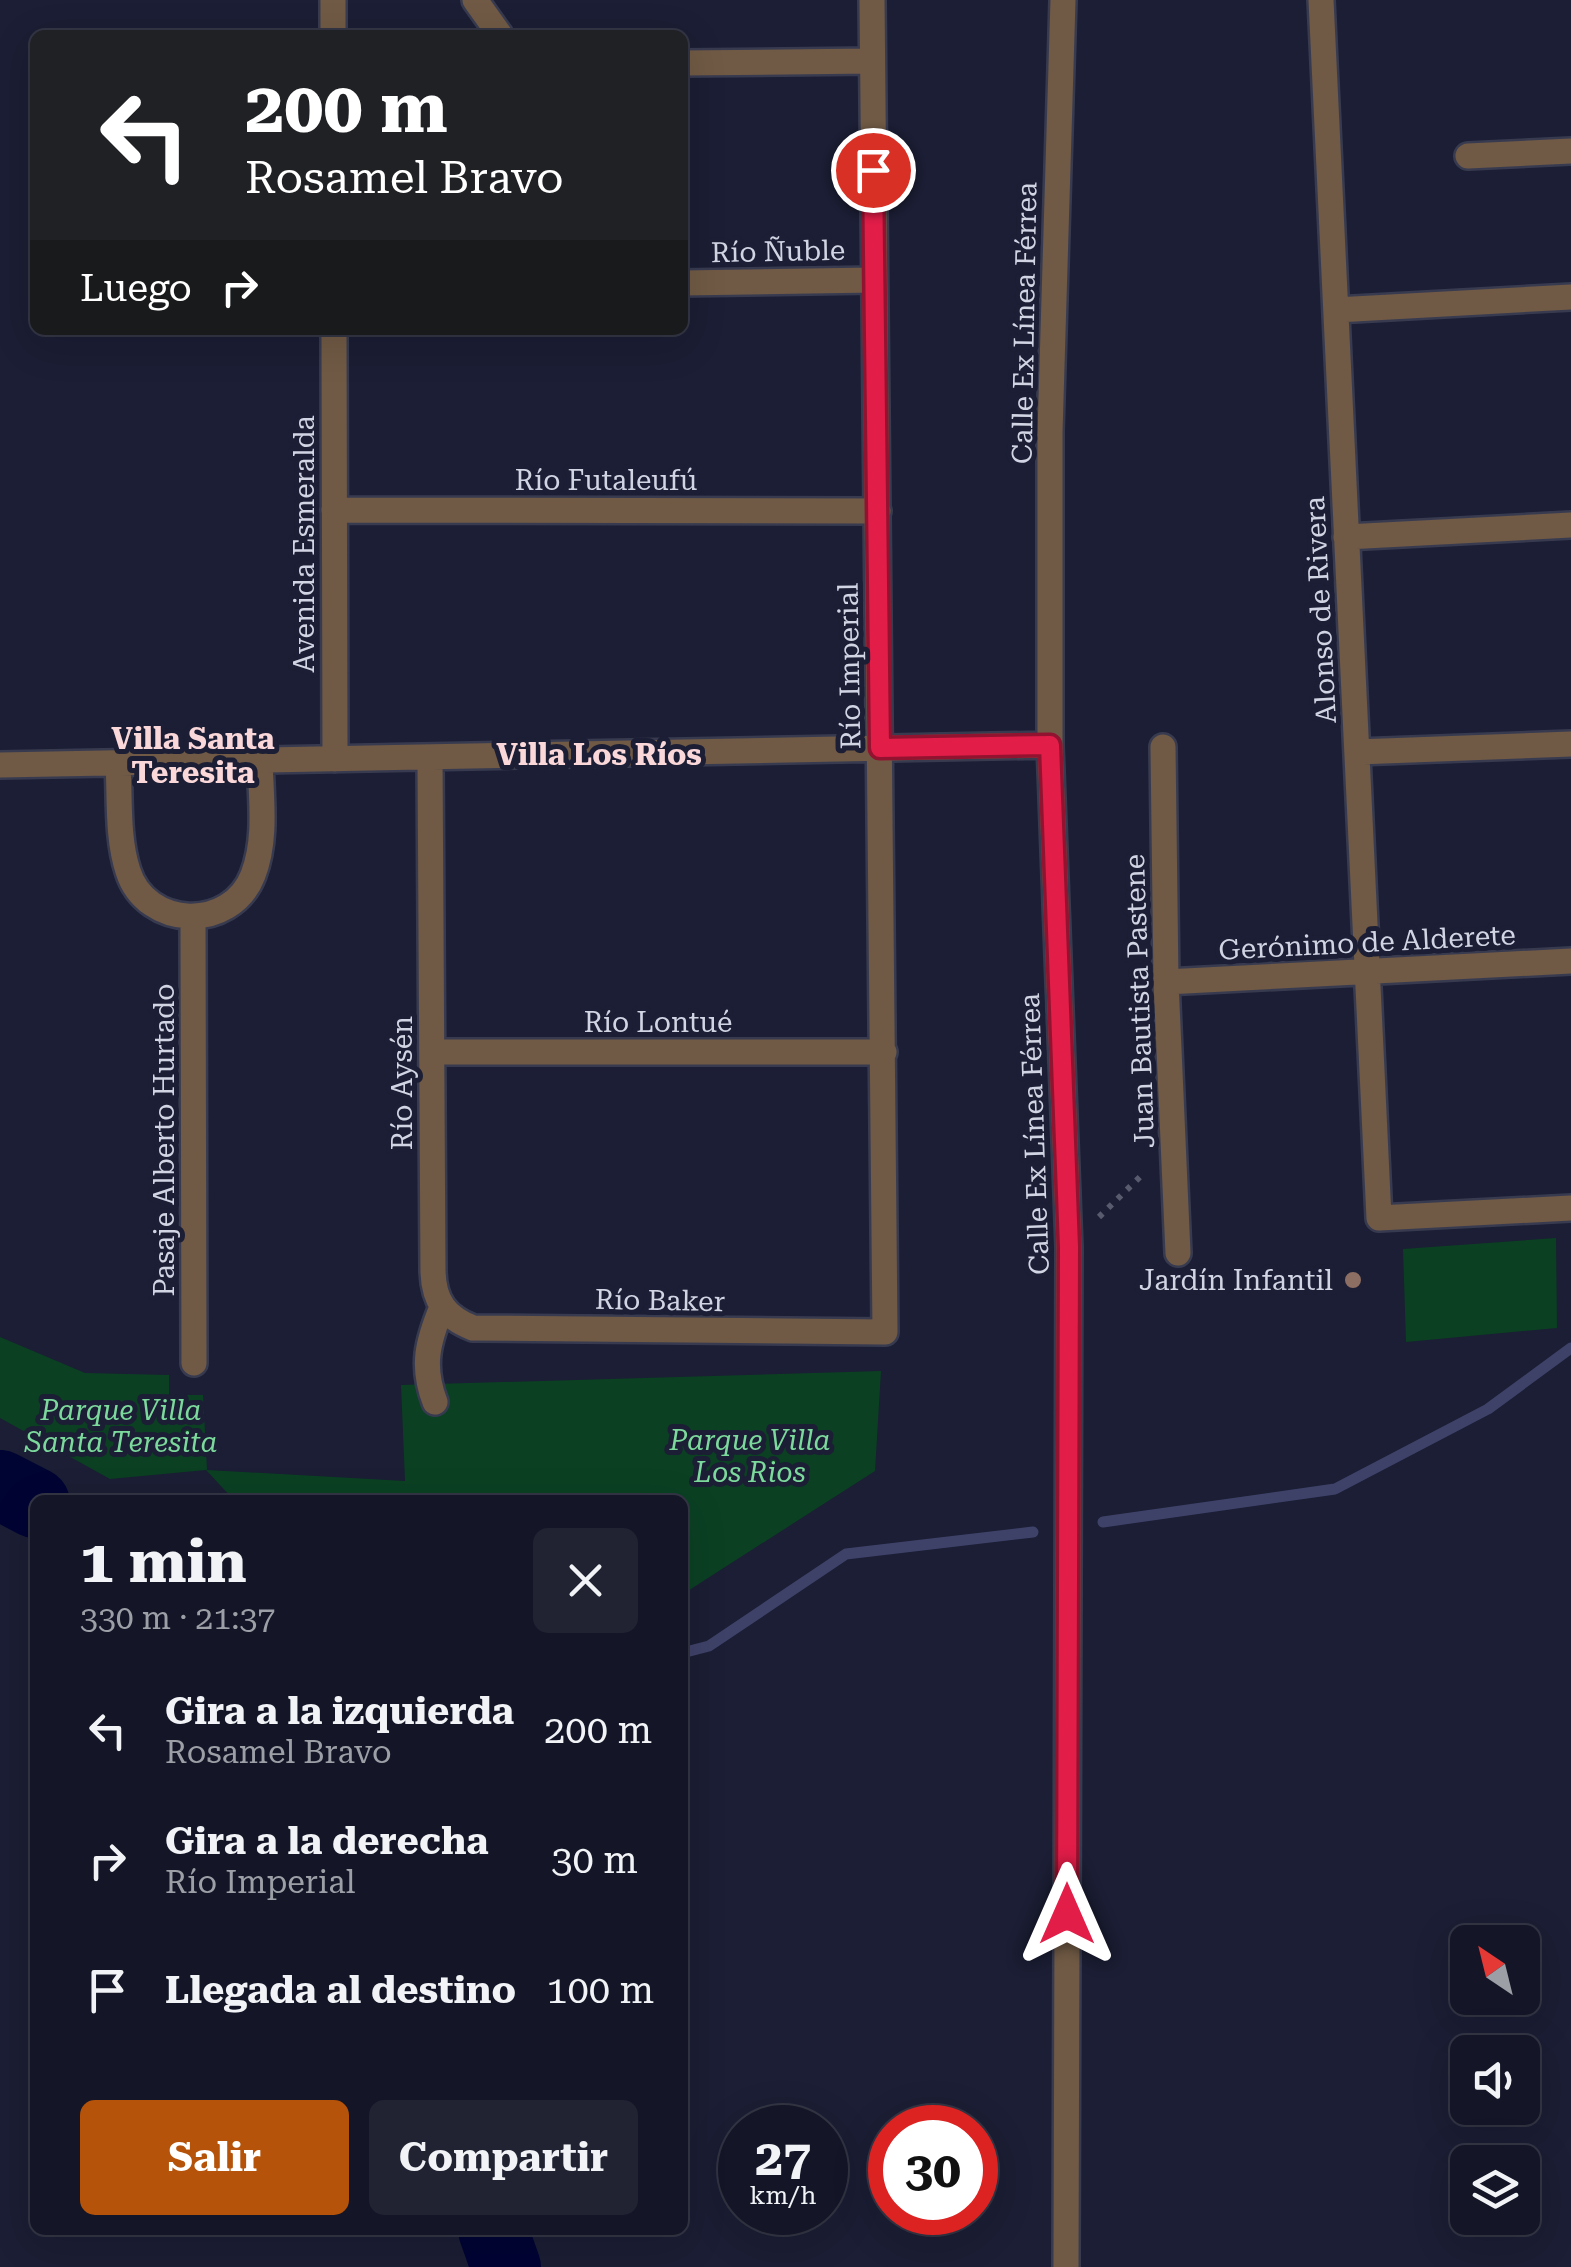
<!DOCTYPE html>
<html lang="es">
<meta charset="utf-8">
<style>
body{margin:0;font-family:"Roboto Serif",serif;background:#212333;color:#f1f3f6;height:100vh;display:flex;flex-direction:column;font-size:38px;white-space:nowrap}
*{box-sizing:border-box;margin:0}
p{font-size:32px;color:#9d9fa7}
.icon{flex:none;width:55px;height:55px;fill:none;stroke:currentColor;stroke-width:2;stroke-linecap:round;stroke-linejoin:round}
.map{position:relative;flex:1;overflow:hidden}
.drawer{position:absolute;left:30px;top:1495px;width:658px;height:740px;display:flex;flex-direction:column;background:#141627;border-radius:15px;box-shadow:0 10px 40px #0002,0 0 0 2px #333544}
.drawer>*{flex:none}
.banner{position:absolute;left:30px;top:30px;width:658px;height:305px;border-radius:15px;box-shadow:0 10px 40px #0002,0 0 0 2px #333544;background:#202124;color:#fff;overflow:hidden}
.needle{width:65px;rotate:325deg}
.buttons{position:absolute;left:1450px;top:1925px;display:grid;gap:20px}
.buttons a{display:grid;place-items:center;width:90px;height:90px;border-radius:15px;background:#141627;box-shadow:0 10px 40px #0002,0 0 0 2px #333544;font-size:50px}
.speed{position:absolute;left:718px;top:2105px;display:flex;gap:20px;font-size:50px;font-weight:700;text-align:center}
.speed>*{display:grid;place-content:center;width:130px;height:130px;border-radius:50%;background:#141627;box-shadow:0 10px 40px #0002,0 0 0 2px #333544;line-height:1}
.speed small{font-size:25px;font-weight:400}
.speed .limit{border:15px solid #d22;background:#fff;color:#111}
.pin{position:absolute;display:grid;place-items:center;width:85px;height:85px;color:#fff;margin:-42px;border:5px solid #fff;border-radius:50%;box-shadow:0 2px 10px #0007}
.me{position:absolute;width:110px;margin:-55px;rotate:0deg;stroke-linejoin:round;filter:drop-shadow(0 0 8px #0008)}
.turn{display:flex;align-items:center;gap:35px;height:210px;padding:0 50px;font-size:45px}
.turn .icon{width:130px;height:130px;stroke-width:2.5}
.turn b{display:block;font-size:70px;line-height:85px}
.then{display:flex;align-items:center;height:95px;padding:0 50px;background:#0003;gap:20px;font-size:38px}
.round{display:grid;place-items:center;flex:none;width:105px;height:105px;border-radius:15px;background:#212333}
.headline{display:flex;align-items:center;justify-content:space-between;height:170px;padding:0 50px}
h1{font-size:60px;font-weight:700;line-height:75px}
.button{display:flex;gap:20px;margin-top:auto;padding:20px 50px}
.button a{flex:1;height:115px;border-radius:15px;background:#b45309;color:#fff;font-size:40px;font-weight:700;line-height:115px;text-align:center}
.button a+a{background:#212333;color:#f1f3f6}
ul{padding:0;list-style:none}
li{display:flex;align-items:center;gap:30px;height:130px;padding:0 50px}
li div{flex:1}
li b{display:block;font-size:38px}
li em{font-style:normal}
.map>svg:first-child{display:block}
</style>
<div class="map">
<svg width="1571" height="2267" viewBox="0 0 1571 2267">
<rect width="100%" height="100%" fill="#1b1e34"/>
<!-- green -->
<path fill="#0b4023" d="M1556 1238 1557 1328 1406 1342 1403 1249Z
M0 1337 85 1373 169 1375V1395H203L207 1470 405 1481 401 1385 881 1371 875 1471 683 1594 682 1500H234L206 1470 110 1479 0 1418Z"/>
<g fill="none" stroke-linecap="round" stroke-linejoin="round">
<!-- stream -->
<path stroke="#3f4268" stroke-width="11" d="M1103 1522 1335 1489 1488 1409 1571 1348
M682 1653 709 1646 846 1554 1033 1532"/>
<!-- river -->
<path stroke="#000433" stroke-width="70" d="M0 1485 35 1503
M493 2230 506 2267"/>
<!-- minor casing -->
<g stroke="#383b50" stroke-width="30">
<path id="minor" d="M333 0V35
M475 0 500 35
M1063 0 1050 432V745L1069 1247 1066 2267
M1321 0 1379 1218 1571 1208
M682 63 872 61
M1468 156 1571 151
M682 283 874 280
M1336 310 1571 297
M334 330 335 759
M334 510 878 511
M1346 537 1571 525
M1163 747 1166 982 1178 1253
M1357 752 1571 744
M430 757 433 1272C434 1301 445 1317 473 1328L885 1332 872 0
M118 763C120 797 117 838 128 871 146 929 231 932 253 875 267 839 261 798 260 760
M0 765 1050 745
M193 918 194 1363
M1166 982 1571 961
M432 1052H884
M435 1402C421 1366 428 1341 442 1307"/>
</g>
<!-- path -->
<path stroke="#585b6e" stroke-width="6" stroke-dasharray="5 8" stroke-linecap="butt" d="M1099 1217 1144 1173"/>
<!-- minor -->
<use href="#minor" stroke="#705a45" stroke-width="25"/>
</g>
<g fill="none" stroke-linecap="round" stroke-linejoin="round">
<!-- route casing -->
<g stroke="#92132f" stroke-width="25">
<path id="route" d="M873 170 880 748 1050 745 1069 1247 1067 1914"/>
</g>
<!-- route -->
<use href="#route" stroke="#e11d48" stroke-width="18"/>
</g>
<!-- markers -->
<circle fill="#8d6e63" stroke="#1b1e34" stroke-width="4" cx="1353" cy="1280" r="10"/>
<g text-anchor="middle" stroke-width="10" stroke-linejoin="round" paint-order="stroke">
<!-- street labels -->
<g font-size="28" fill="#d1d4e3" stroke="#1b1e34">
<text transform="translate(778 251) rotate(-1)" y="10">Río Ñuble</text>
<text transform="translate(1024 323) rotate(-89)" y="10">Calle Ex Línea Férrea</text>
<text x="606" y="490">Río Futaleufú</text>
<text transform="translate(304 544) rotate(-90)" y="10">Avenida Esmeralda</text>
<text transform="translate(1320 610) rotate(-93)" y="10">Alonso de Rivera</text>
<text transform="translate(849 666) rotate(-91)" y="10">Río Imperial</text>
<text transform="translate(1367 942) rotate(-3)" y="10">Gerónimo de Alderete</text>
<text transform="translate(1139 1001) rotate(-92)" y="10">Juan Bautista Pastene</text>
<text x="658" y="1032">Río Lontué</text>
<text transform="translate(402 1083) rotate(-90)" y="10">Río Aysén</text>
<text transform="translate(1034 1134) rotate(-92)" y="10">Calle Ex Línea Férrea</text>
<text transform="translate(164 1140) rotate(-90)" y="10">Pasaje Alberto Hurtado</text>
<text transform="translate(660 1300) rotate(1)" y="10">Río Baker</text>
</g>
<!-- poi labels -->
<g font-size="28" fill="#d1d4e3" stroke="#1b1e34" text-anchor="end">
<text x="1333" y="1290">Jardín Infantil</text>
</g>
<!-- park labels -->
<g font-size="28" font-style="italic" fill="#7cd99c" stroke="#1b1e34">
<text x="121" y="1420">Parque Villa<tspan x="121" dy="32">Santa Teresita</tspan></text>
<text x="750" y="1450">Parque Villa<tspan x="750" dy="32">Los Rios</tspan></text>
</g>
<!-- neighbourhood labels -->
<g font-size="30" font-weight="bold" fill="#fad7d9" stroke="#1b1e34">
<text x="193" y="749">Villa Santa<tspan x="193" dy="34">Teresita</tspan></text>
<text x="599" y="765">Villa Los Ríos</text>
</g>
</g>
</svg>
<div class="buttons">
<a><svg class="needle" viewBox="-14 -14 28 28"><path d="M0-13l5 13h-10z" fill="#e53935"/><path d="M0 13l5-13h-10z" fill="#9d9fa7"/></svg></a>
<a><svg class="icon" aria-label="sound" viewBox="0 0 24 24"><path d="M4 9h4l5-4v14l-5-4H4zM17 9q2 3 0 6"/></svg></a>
<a><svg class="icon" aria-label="layers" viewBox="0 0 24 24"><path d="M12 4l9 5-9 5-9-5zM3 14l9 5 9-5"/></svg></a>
</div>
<div class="speed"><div>27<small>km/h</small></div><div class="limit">30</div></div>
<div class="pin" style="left:873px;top:170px;background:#d93025"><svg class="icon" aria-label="arrive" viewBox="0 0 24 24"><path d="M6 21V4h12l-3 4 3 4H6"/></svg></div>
<svg class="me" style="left:1067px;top:1914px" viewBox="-20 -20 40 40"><path d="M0-17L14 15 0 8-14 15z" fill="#e11d48" stroke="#fff" stroke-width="4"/></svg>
<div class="banner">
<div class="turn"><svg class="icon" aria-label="left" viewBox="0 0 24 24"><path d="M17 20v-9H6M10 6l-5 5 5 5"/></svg><div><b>200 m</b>Rosamel Bravo</div></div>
<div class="then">Luego<svg class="icon" aria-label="right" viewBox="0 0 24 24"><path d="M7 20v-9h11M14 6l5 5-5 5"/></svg></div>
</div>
<section class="drawer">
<div class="headline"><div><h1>1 min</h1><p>330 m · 21:37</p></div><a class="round"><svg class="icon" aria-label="close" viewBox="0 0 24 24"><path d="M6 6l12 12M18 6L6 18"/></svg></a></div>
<ul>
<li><svg class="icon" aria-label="left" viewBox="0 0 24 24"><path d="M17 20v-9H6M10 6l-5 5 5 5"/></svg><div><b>Gira a la izquierda</b><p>Rosamel Bravo</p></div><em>200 m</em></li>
<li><svg class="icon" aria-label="right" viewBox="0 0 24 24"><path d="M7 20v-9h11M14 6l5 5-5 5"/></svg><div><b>Gira a la derecha</b><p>Río Imperial</p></div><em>30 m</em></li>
<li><svg class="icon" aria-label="arrive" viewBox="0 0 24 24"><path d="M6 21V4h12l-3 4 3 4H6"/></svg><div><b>Llegada al destino</b></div><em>100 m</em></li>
</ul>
<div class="button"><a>Salir</a><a>Compartir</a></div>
</section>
</div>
